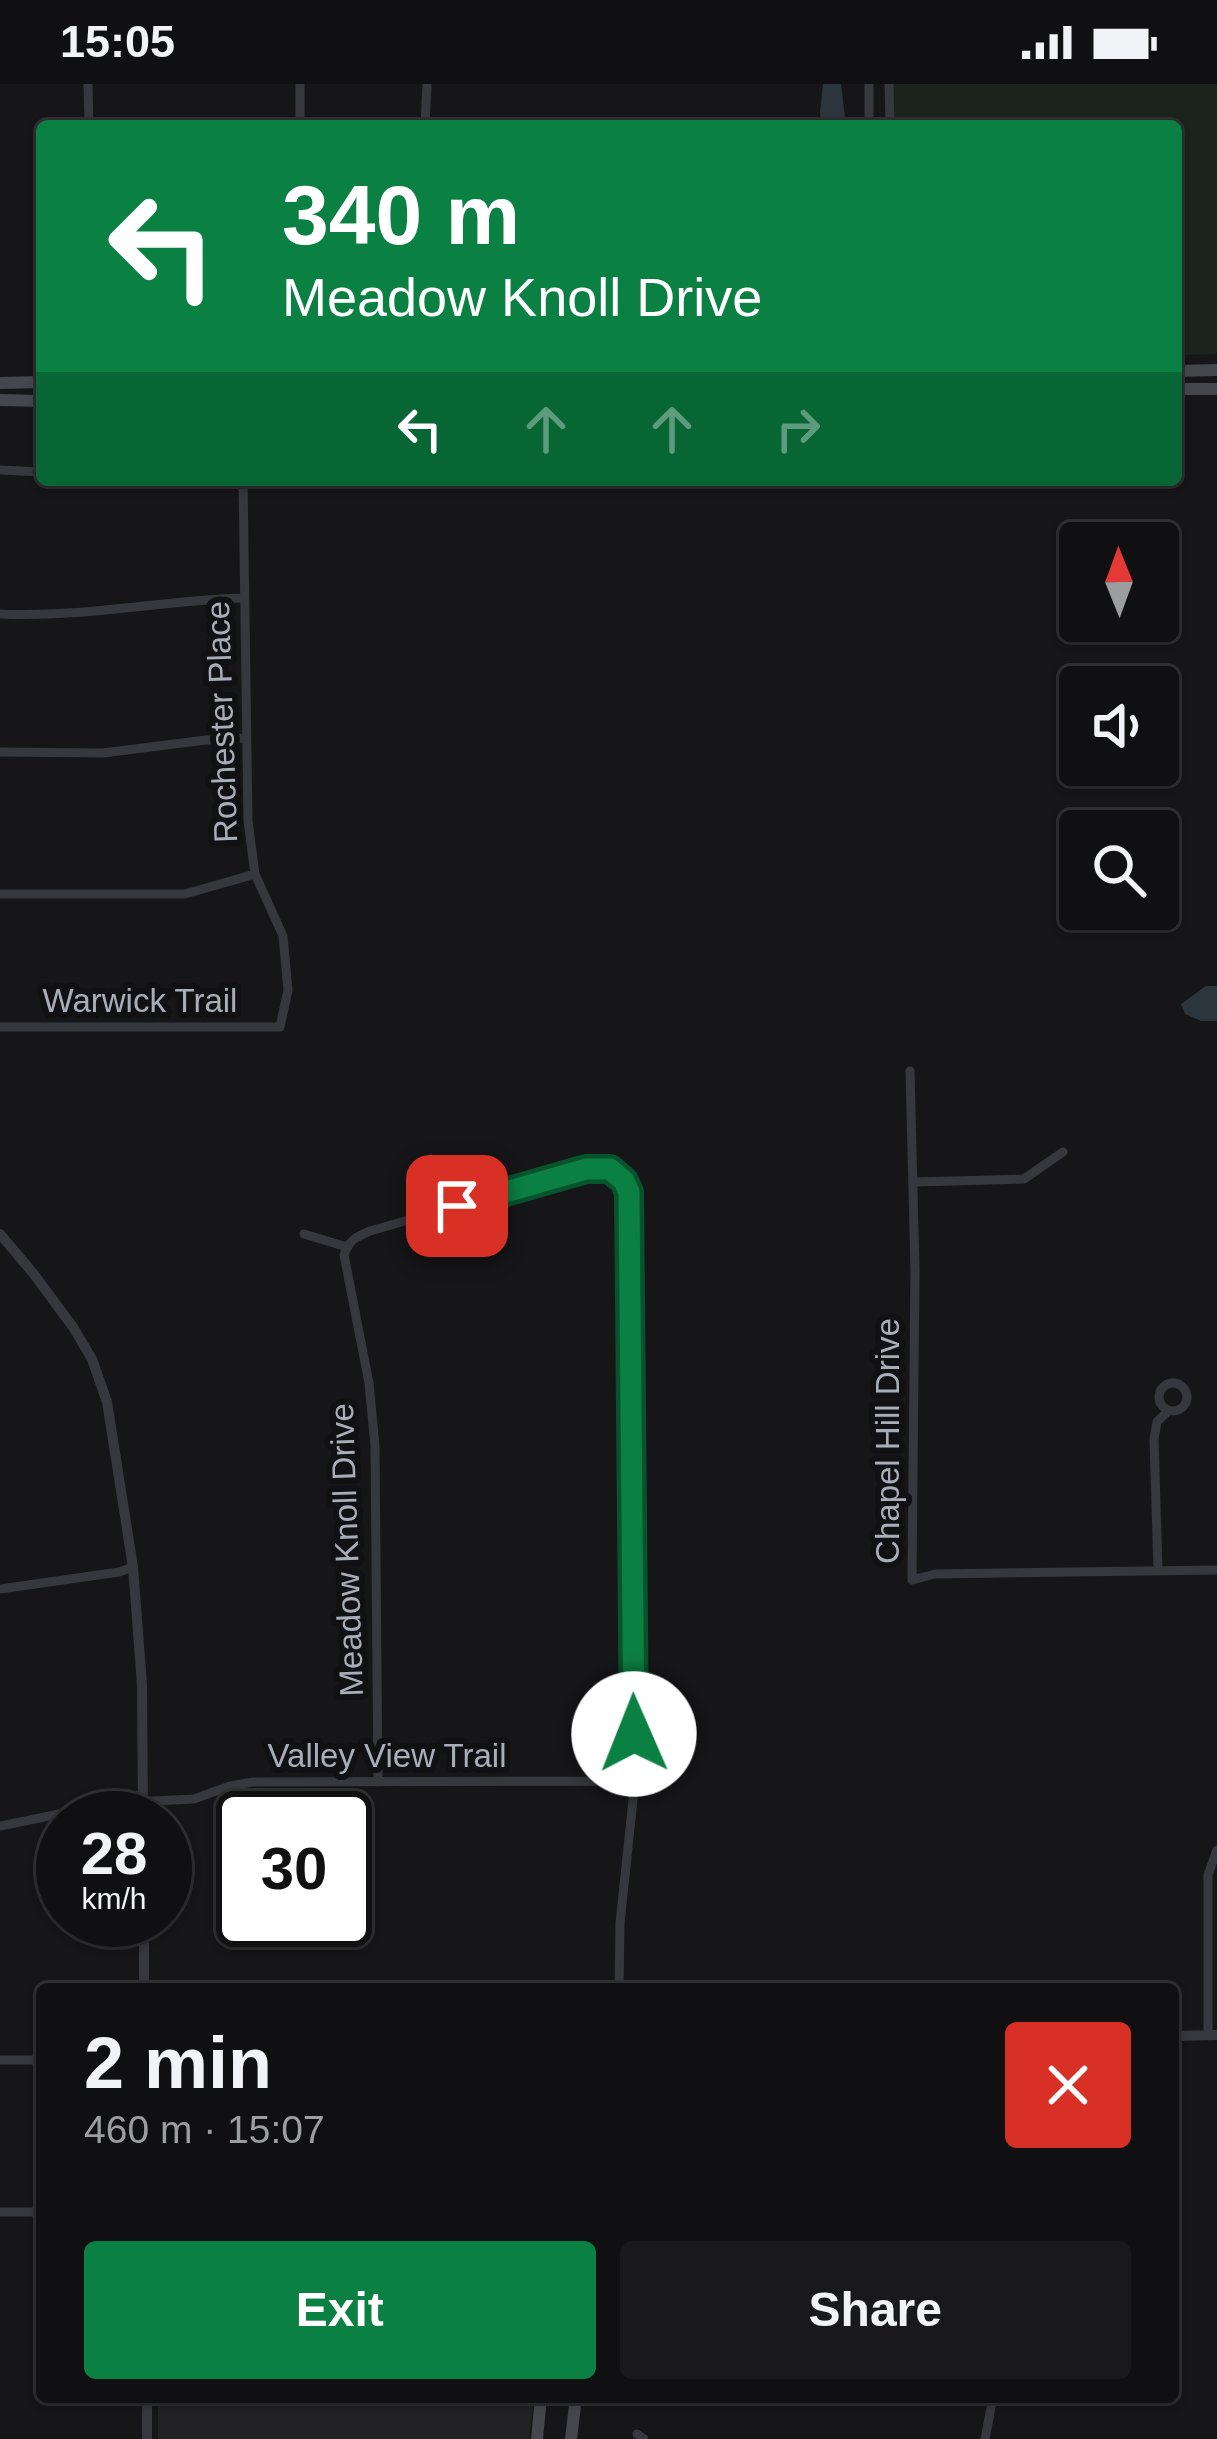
<!DOCTYPE html>
<meta charset="utf-8">
<style>
body{margin:0;font-family:Helvetica,sans-serif;background:#19191b;color:#f1f3f6;height:100vh;display:flex;flex-direction:column;font-size:45px;white-space:nowrap}
*{box-sizing:border-box;margin:0}
p{font-size:39px;color:#9c9d9f}
.icon{flex:none;width:66px;height:66px;fill:none;stroke:currentColor;stroke-width:2;stroke-linecap:round;stroke-linejoin:round}
.map{position:relative;flex:1;overflow:hidden}
.sheet{position:absolute;left:36px;top:1899px;width:1143px;height:420px;display:flex;flex-direction:column;background:#101012;border-radius:12px;box-shadow:0 3px 9px #0004,0 0 0 3px #303032}
.sheet>*{flex:none}
.banner{position:absolute;left:36px;top:36px;width:1146px;height:366px;border-radius:12px;box-shadow:0 3px 9px #0004,0 0 0 3px #303032;background:#0b8043;color:#fff;overflow:hidden}
.needle{width:78px;rotate:359deg}
.buttons{position:absolute;left:1059px;top:438px;display:grid;gap:24px}
.buttons a{display:grid;place-items:center;width:120px;height:120px;border-radius:12px;background:#101012;box-shadow:0 3px 9px #0004,0 0 0 3px #303032;font-size:60px}
.speed{position:absolute;left:36px;top:1707px;display:flex;gap:24px;font-size:60px;font-weight:700;text-align:center}
.speed>*{display:grid;place-content:center;width:156px;height:156px;border-radius:50%;background:#101012;box-shadow:0 3px 9px #0004,0 0 0 3px #303032;line-height:1}
.speed small{font-size:30px;font-weight:400}
.speed .limit{border:6px solid #111;border-radius:18px;background:#fff;color:#111}
.pin{position:absolute;display:grid;place-items:center;width:102px;height:102px;color:#fff;margin:-51px;border-radius:24px;box-shadow:0 6px 18px #0006}
.me{position:absolute;width:132px;margin:-66px;rotate:359deg;stroke-linejoin:round;filter:drop-shadow(0 0 9px #0008)}
.turn{display:flex;align-items:center;gap:42px;height:252px;padding:0 48px;font-size:54px}
.turn .icon{width:156px;height:156px;stroke-width:2.5}
.turn b{display:block;font-size:84px;line-height:102px}
.lanes{display:flex;align-items:center;height:114px;padding:0 48px;background:#0003;justify-content:center;gap:60px;direction:ltr}
.lanes .off{opacity:.35}
.round{display:grid;place-items:center;flex:none;width:126px;height:126px;border-radius:12px;background:#19191b}
.headline{display:flex;align-items:center;justify-content:space-between;height:204px;padding:0 48px}
h1{font-size:72px;font-weight:800;line-height:90px}
.primary-button{display:flex;gap:24px;margin-top:auto;padding:24px 48px}
.primary-button a{flex:1;height:138px;border-radius:12px;background:#0b8043;color:#fff;font-size:48px;font-weight:800;line-height:138px;text-align:center}
.primary-button a+a{background:#19191b;color:#f1f3f6}
.status{display:flex;justify-content:space-between;align-items:center;height:84px;padding:0 60px;background:#101012;direction:ltr}
.status svg{height:33px;fill:currentColor}
.map>svg:first-child{display:block}
</style>
<div class="status"><b>15:05</b><svg viewBox="0 0 49 12"><path d="M0 12V9h3v3zM5 12V6h3v6zM10 12V3h3v9zM15 12V0h3v12zM26 1h20v11H26zM47 4h2v5h-2z"/></svg></div>
<div class="map">
<svg width="1217" height="2355" viewBox="0 0 1217 2355">
<rect width="100%" height="100%" fill="#161618"/>
<!-- built -->
<path fill="#222225" d="M158 2313H534L529 2355H158Z"/>
<!-- green -->
<path fill="#1c231d" d="M886 0H1217V270L1176 271V42H886Z"/>
<!-- water -->
<path fill="#2c353c" d="M823 0H841L846 42H821L820 28Z
M1206 902H1217V937H1201L1185 930 1181 920Z"/>
<g fill="none" stroke-linecap="round" stroke-linejoin="round">
<!-- minor -->
<path stroke="#37383d" stroke-width="9" d="M88 0 89 42
M869 0V42
M889 0 890 42
M300 42V0
M425 42 427 0
M0 386 42 388
M0 530C82 534 163 516 244 514
M0 668 103 669 206 656 245 654
M0 810H185L255 790
M0 943H280L288 906 283 852 255 790 248 737 243 396
M910 987 915 1186 912 1496 935 1490 1217 1486
M914 1098 1024 1095 1063 1068
M304 1150 347 1163
M1159 1313a14 14 0 1 1 28 0a14 14 0 1 1-28 0Z
M1158 1486 1154 1355 1157 1338 1167 1328
M0 1505 119 1488 133 1483
M378 1698 375 1362 369 1299 344 1171C349 1156 356 1153 370 1147L586 1085H610L624 1097 629 1108 631 1178 635 1697 620 1839 619 1905
M0 1742 113 1719 194 1715 230 1702 253 1698 635 1697
M1208 1951V1791L1217 1766
M0 1976H42
M0 2128H42
M637 2350 644 2355
M985 2355 993 2313"/>
<!-- tertiary -->
<path stroke="#37383d" stroke-width="10" d="M0 1150 33 1189 73 1243 92 1275 107 1318 133 1483 142 1601 143 1734
M144 1836V1905
M1173 1952 1217 1951
M147 2313V2355"/>
<!-- secondary -->
<path stroke="#45474d" stroke-width="12" d="M1176 287 1217 286
M0 299 42 298
M1176 305H1217
M0 316 42 317
M537 2355 541 2313
M571 2355 576 2313"/>
</g>
<g fill="none" stroke-linecap="round" stroke-linejoin="round">
<!-- route casing -->
<g stroke="#07532c" stroke-width="30">
<path id="route" d="M457 1122 586 1085H610L624 1097 629 1108 634 1650"/>
</g>
<!-- route -->
<use href="#route" stroke="#0b8043" stroke-width="21"/>
</g>
<g text-anchor="middle" stroke-width="12" stroke-linejoin="round" paint-order="stroke">
<!-- street labels -->
<g font-size="33" fill="#a8adb8" stroke="#111113">
<text transform="translate(221 638) rotate(-92)" y="12">Rochester Place</text>
<text x="140" y="928">Warwick Trail</text>
<text transform="translate(887 1357) rotate(-90)" y="12">Chapel Hill Drive</text>
<text transform="translate(346 1466) rotate(-92)" y="12">Meadow Knoll Drive</text>
<text x="387" y="1683">Valley View Trail</text>
</g>
</g>
</svg>
<div class="buttons">
<a><svg class="needle" viewBox="-14 -14 28 28"><path d="M0-13l5 13h-10z" fill="#e53935"/><path d="M0 13l5-13h-10z" fill="#9c9d9f"/></svg></a>
<a><svg class="icon" aria-label="sound" viewBox="0 0 24 24"><path d="M4 9h4l5-4v14l-5-4H4zM17 9q2 3 0 6"/></svg></a>
<a><svg class="icon" aria-label="search" viewBox="0 0 24 24"><circle cx="10" cy="10" r="6"/><path d="M15 15l6 6"/></svg></a>
</div>
<div class="speed"><div>28<small>km/h</small></div><div class="limit">30</div></div>
<div class="pin" style="left:457px;top:1122px;background:#d93025"><svg class="icon" aria-label="arrive" viewBox="0 0 24 24"><path d="M6 21V4h12l-3 4 3 4H6"/></svg></div>
<svg class="me" style="left:634px;top:1650px" viewBox="-20 -20 40 40"><circle r="19" fill="#fff"/><path d="M0-13L10 11 0 6-10 11z" fill="#0b8043"/></svg>
<div class="banner">
<div class="turn"><svg class="icon" aria-label="left" viewBox="0 0 24 24"><path d="M17 20v-9H6M10 6l-5 5 5 5"/></svg><div><b>340 m</b>Meadow Knoll Drive</div></div>
<div class="lanes"><svg class="icon" aria-label="left" viewBox="0 0 24 24"><path d="M17 20v-9H6M10 6l-5 5 5 5"/></svg><svg class="icon off" aria-label="ahead" viewBox="0 0 24 24"><path d="M12 20V5M6 11l6-6 6 6"/></svg><svg class="icon off" aria-label="ahead" viewBox="0 0 24 24"><path d="M12 20V5M6 11l6-6 6 6"/></svg><svg class="icon off" aria-label="right" viewBox="0 0 24 24"><path d="M7 20v-9h11M14 6l5 5-5 5"/></svg></div>
</div>
<section class="sheet">
<div class="headline"><div><h1>2 min</h1><p>460 m · 15:07</p></div><a class="round" style="background:#d93025;color:#fff"><svg class="icon" aria-label="close" viewBox="0 0 24 24"><path d="M6 6l12 12M18 6L6 18"/></svg></a></div>
<div class="primary-button"><a>Exit</a><a>Share</a></div>
</section>
</div>
